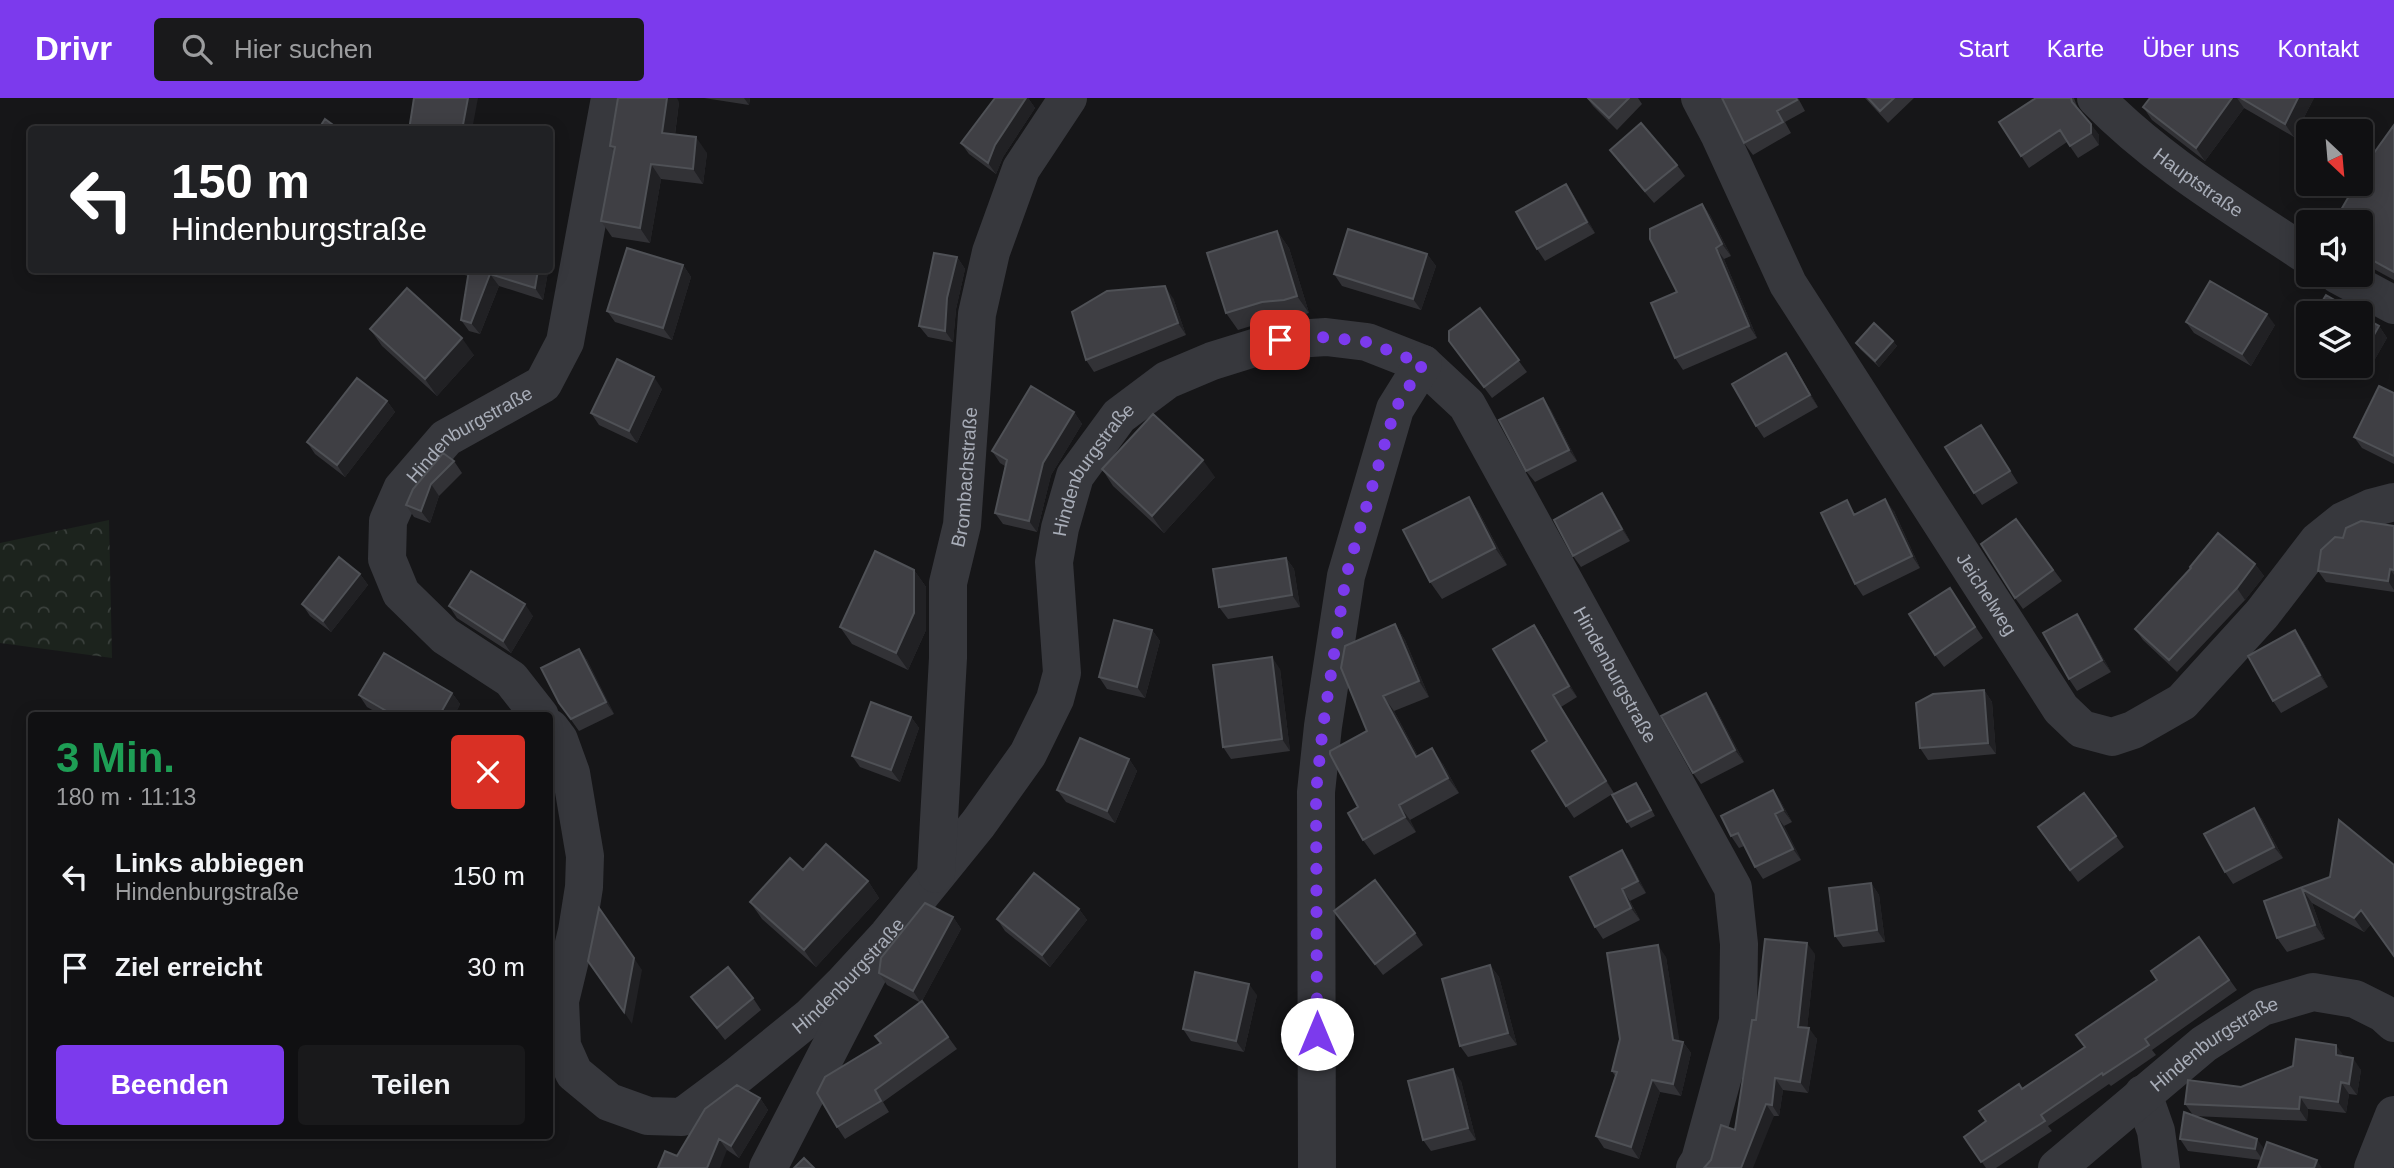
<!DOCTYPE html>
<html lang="de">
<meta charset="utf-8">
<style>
body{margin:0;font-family:Arial,sans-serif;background:#19191b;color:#f1f3f6;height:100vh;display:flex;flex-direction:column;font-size:26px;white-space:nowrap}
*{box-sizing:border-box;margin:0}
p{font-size:23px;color:#9c9d9f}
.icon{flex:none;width:38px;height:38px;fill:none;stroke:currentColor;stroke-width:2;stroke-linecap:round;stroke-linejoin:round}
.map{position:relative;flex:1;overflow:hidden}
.panel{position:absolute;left:28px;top:614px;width:525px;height:427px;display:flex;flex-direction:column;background:#101012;border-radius:7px;box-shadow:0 4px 18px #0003,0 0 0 2px #303032}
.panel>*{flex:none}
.hud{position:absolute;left:28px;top:28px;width:525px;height:147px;border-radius:7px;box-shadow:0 4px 18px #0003,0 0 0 2px #303032;background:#202124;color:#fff;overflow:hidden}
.needle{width:46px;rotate:154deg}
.tools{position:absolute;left:2296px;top:21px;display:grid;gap:14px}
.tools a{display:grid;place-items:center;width:77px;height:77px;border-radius:7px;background:#101012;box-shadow:0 4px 18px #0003,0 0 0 2px #303032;font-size:35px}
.pin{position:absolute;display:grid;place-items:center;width:60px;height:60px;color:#fff;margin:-30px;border-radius:14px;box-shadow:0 4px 10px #0006}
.me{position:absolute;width:77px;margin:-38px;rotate:0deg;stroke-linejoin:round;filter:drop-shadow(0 0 5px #0008)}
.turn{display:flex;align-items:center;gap:24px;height:147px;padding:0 28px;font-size:32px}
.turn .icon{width:91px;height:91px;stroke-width:2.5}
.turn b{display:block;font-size:49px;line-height:60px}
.round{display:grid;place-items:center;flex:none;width:74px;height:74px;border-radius:7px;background:#19191b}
.overview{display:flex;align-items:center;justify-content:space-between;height:119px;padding:0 28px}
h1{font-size:42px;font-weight:800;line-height:52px;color:#1e9e55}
.cta{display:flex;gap:14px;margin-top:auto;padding:14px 28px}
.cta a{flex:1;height:80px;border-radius:7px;background:#7c3aed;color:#fff;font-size:28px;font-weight:800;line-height:80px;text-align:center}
.cta a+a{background:#19191b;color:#f1f3f6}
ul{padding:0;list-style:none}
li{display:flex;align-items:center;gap:21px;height:91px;padding:0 28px}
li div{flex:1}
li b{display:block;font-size:26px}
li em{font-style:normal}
header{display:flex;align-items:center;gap:42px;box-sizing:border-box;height:98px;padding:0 35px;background:#7c3aed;color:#fff}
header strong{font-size:33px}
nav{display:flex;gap:38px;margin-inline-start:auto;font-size:24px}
.search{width:490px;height:63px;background:#19191b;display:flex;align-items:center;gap:18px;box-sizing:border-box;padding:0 24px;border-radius:7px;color:#9c9d9f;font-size:26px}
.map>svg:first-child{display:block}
</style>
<header>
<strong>Drivr</strong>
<div class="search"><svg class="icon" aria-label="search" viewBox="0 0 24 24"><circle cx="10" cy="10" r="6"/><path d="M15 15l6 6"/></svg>Hier suchen</div>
<nav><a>Start</a><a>Karte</a><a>Über uns</a><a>Kontakt</a></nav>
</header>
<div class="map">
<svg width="2394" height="1070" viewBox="0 0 2394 1070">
<defs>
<pattern id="forest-crowns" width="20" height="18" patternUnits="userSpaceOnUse" patternTransform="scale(1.75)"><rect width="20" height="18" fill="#1c231d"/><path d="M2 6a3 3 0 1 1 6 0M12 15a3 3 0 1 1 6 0" fill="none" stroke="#3a403c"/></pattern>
</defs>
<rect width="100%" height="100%" fill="#161618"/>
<!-- forest -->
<path fill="url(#forest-crowns)" d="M109 422 112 560 0 545V445Z"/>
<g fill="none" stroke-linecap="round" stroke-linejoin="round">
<!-- minor -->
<g stroke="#37383d" stroke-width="38">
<path id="s1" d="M1700 0 1720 38 1788 186 2061 611 2082 631 2112 639 2133 632 2182 604 2262 516 2318 443 2343 423 2371 410 2394 404"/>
<path id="s2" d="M2096 0C2158 64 2235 109 2308 158"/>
<path d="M2338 177 2394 207"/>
<path id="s3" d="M540 618 511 581 445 538 401 495 387 461 388 423 402 391 446 340 543 286 565 244 610 0"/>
<path id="s4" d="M550 630 559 642 571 675 585 758 584 789 577 833 560 903 562 948 574 975 609 1004 648 1018 682 1019 737 978 811 918 842 887 888 837 978 726 1028 656 1055 601 1062 575 1054 464 1060 430 1075 378 1119 318 1167 282 1212 263 1280 242 1326 239 1367 244 1423 266 1467 307 1733 790 1739 846 1738 923 1700 1062 1695 1070"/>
<path id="s5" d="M936 776 948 560V485L962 427 977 216 991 154 1021 71 1068 0"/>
<path d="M2143 996 2156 1033 2161 1070"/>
<path d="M768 1070 868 876"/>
<path d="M1317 1070 1316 694 1323 628 1346 478 1395 311 1423 266"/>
<path id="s6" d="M2057 1070 2204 946 2262 909 2313 894 2355 901 2383 915 2394 925"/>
<path d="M2373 1070 2394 1017"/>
</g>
</g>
<!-- wall -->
<path fill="#323236" d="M704 0H750L749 7Z
M995 0H1028L1035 10 1003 59 996 76 969 56 961 45Z
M1587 0H1638L1642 6 1617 32 1593 8Z
M1722 0H1798L1805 13 1785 24 1791 35 1753 57 1744 45Z
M1865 0H1914L1888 25Z
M2036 0H2074L2078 11 2099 37V47L2078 60 2067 44 2029 70 1999 24Z
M2150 0H2314L2294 39 2244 10 2205 63 2152 22 2143 9Z
M679 4 675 37 707 55 703 86 661 81 650 145 612 139 601 123 614 54 610 48Z
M2394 27V182L2361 164V124Z
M1610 52 1677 67 1685 78 1654 105 1618 63Z
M1566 86 1574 98 1595 135 1545 163 1537 151Z
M1702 106 1710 117 1731 158 1724 161 1757 240 1683 272 1675 260 1677 194Z
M1277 133 1289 150 1309 215 1296 219 1274 221 1238 232 1226 215Z
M1427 156 1436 168 1421 212 1342 188 1334 176Z
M957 159 965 171 956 211 953 244 928 239 919 228Z
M683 167 691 179 672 242 615 224 607 213Z
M449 172H546L548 174 543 202 499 188 480 236 469 233 461 222 468 178Z
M1173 200 1186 237 1094 274 1086 262Z
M1480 210 1527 274 1492 300 1457 254Z
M2361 218 2379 228 2387 240 2367 275 2355 268H2361Z
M2186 224 2275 227 2251 268 2194 235Z
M370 231 474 257 437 298 382 248Z
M1893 243 1897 248 1879 269 1860 251 1856 245Z
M1786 255 1794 267 1818 309 1764 340 1756 328Z
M662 291 637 345 599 327 591 315Z
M2394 295V366L2362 350 2354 339Z
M1543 300 1551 312 1577 363 1535 384 1526 373Z
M387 303 395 314 345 379 315 356 307 344Z
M1074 314 1082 326 1051 377 1037 434 1003 426 995 415 1005 368 1000 365 992 353Z
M1989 339 2018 385 1982 407 1974 395Z
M454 363 462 375 439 398 430 425 414 419 406 407Z
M1102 371 1215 379 1164 435 1113 388Z
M1602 395 1610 407 1630 443 1581 469 1573 458Z
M1469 399 1480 416 1507 467 1442 501 1430 484Z
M1894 413 1920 470 1863 498 1855 486 1856 416Z
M2016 421 2062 483 2023 511 2015 500Z
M2394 428V494L2326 484 2318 473 2343 440Z
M1286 460 1294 471 1300 509 1228 521 1219 509Z
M2255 466 2264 478 2245 502 2177 574 2143 542 2135 531Z
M914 472 926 489V532L908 572 852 546 840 529Z
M360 476 368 487 331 534 310 518 302 506Z
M1958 502 1983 540 1944 569 1935 557Z
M449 508 533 518 511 555 457 520Z
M1395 526 1405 542 1429 599 1394 613 1418 658 1443 666 1459 695 1410 722 1416 734 1374 757 1363 742 1358 709 1367 633Z
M1534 527 1542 539 1577 599 1561 609 1614 695 1574 720 1566 708 1547 643Z
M2085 528 2111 574 2077 593 2069 581Z
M1152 532 1160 543 1145 600 1107 591 1099 579Z
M2303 543 2328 589 2281 615 2273 603Z
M579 551 587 562 614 616 579 633 559 605Z
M1280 571 1290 653 1231 661 1223 649Z
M1984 592 1992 604 1996 656 1928 662 1920 650Z
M452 595 460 606 454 618H383L367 609 359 597Z
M1714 607 1744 664 1701 686 1693 675Z
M911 619 919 630 900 684 860 669 852 658Z
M1129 661 1137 673 1115 725 1066 704 1057 692Z
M1640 690 1655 718 1631 730 1627 724Z
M1773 692 1781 704 1792 724 1784 728 1801 762 1763 781 1755 769 1744 748 1739 750 1731 738Z
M2254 710 2262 721 2283 760 2233 786 2225 774Z
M2116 738 2124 749 2078 784 2046 741Z
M1622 752 1630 764 1646 795 1630 803 1640 822 1603 841 1595 829Z
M803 772 868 783 879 800 816 869 762 821 750 804Z
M2330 779 2371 826 2364 834 2312 805 2325 841 2287 854 2277 840 2264 803Z
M1871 785 1879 797 1885 844 1843 849 1835 838Z
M1079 811 1087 822 1050 869 1005 833 997 821Z
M1334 813 1415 835 1423 847 1383 877Z
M953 819 961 831 922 903 957 951 883 1004 889 1014 845 1041 837 1029 881 946 921 905 887 887 879 875Z
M2199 839 2237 892 2152 952 2156 957 2111 988 2109 986 2048 1028 2052 1033 1996 1070H1986L1964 1039 1986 1023 2022 991 2085 949 2157 882Z
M1815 856 1807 930 1817 941 1808 995 1783 992 1779 1018H1774L1735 1032 1756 922Z
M1666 859 1679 943 1683 944 1691 955 1681 998 1660 994 1639 1061 1604 1050 1596 1038 1615 978 1612 973Z
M1490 867 1499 879 1517 947 1468 959 1460 948Z
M1257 897 1244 954 1191 943 1183 931Z
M691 899 753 900 761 912 725 942Z
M2344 958 2361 972 2357 997 2349 996 2346 1015 2308 1011 2307 1023 2193 1018 2265 1052 2261 1062 2188 1053 2180 1041 2193 1017 2185 1006Z
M1461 983 1476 1042 1431 1053 1423 1042Z
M760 1000 768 1012 739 1060 727 1052 658 1070 677 1058Z"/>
<!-- shaded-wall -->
<path fill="#212124" d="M468 0H478L472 32H462Z
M667 0H677L679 4 673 51 662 35Z
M744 0H750L749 7Z
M1026 0H1028L1035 10 1003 59 996 76 988 65 995 47Z
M2232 0H2237L2244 10 2205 63 2196 50Z
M2298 0H2314L2294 39 2285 26Z
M2091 26 2099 37V47L2091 35Z
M696 39 707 55 703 86 693 71Z
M651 66 661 81 650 145 640 130Z
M1566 86 1574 98 1595 135 1587 124Z
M1702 106 1710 117 1731 158 1722 146Z
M1277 133 1289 150 1309 215 1297 198Z
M1716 150 1724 161 1757 240 1749 228Z
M1427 156 1436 168 1421 212 1413 201Z
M957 159 965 171 956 211 953 244 945 233 947 200Z
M683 167 691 179 672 242 663 230Z
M538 172H546L548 174 543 202 535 190Z
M490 176 499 188 480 236 471 225Z
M1165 188 1173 200 1186 237 1178 225Z
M2267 216 2275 227 2251 268 2242 256Z
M2379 228 2387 240 2367 275 2361 265V260Z
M462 240 474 257 437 298 425 281Z
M1893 243 1897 248 1879 269 1875 263Z
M1786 255 1794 267 1818 309 1810 297Z
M654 279 662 291 637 345 629 333Z
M1543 300 1551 312 1577 363 1569 352Z
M387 303 395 314 345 379 337 367Z
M1074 314 1082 326 1051 377 1037 434 1029 423 1043 365Z
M1203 362 1215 379 1164 435 1152 418Z
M431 386 439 398 430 425 421 413Z
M1602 395 1610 407 1630 443 1622 431Z
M1469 399 1480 416 1507 467 1495 450Z
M1885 401 1894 413 1920 470 1912 458Z
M1286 460 1294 471 1300 509 1292 497Z
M2255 466 2264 478 2245 502 2237 490Z
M2390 471 2394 477V492L2388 483Z
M914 472 926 489V532L908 572 896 555Z
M360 476 368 487 331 534 323 523Z
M525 506 533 518 511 555 503 543Z
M2077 516 2085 528 2111 574 2102 562Z
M1395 526 1405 542 1429 599 1419 583Z
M1534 527 1542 539 1577 599 1569 588Z
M1152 532 1160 543 1145 600 1137 589Z
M2295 532 2303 543 2328 589 2320 577Z
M579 551 587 562 614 616 606 604Z
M1272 559 1280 571 1290 653 1282 641Z
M1984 592 1992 604 1996 656 1988 645Z
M452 595 460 606 454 618H439Z
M1706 595 1714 607 1744 664 1735 652Z
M1553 597 1561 609 1614 695 1606 683Z
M1383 598 1394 613 1427 675 1416 659Z
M911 619 919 630 900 684 891 672Z
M1432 650 1443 666 1459 695 1448 680Z
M1129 661 1137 673 1115 725 1107 713Z
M1773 692 1781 704 1792 724 1783 712Z
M1399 707 1410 722 1416 734 1405 719Z
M2254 710 2262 721 2283 760 2274 749Z
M1775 716 1784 728 1801 762 1793 751Z
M550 730 552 734 550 765Z
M1622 752 1630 764 1646 795 1638 783Z
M868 783 879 800 816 869 804 852Z
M1871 785 1879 797 1885 844 1877 832Z
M1622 791 1630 803 1640 822 1631 810Z
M2302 791 2312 805 2325 841 2315 827Z
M1079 811 1087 822 1050 869 1042 857Z
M2361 812 2371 826 2364 834 2354 820Z
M953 819 961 831 921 905 913 893Z
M1807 845 1815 856 1806 940 1798 929Z
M1658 847 1666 859 1681 952 1683 944 1691 955 1681 998 1673 986V942Z
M634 860 642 872 632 926 624 914Z
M1490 867 1499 879 1517 947 1508 935Z
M1249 886 1257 897 1244 954 1236 943Z
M1809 930 1817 941 1808 995 1800 984Z
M2336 947 2344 958 2336 957Z
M2353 960 2361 972 2357 997 2349 986Z
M1453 971 1461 983 1476 1042 1468 1030Z
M1775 980 1783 992 1779 1018 1772 1007Z
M1652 982 1660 994 1639 1061 1631 1049Z
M2341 984 2349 996 2346 1015 2338 1004Z
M2300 999 2308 1011 2307 1023 2299 1011Z
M760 1000 768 1012 739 1060 731 1048Z
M1766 1006 1774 1018 1753 1070H1741Z
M719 1041 727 1052 720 1070H707Z
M2257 1041 2265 1052 2263 1062 2255 1051Z
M2317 1062 2322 1070H2314Z"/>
<!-- building -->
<path fill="#3f3f44" stroke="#4f5156" stroke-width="2" d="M414 0H468L462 32H409Z
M618 0H667L662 35 696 39 693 71 651 66 640 130 601 123 615 49 610 48Z
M995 0H1026L995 47 988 65 961 45Z
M1588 0H1629L1609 20Z
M1722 0H1796L1797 2 1777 13 1783 24 1744 45Z
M1868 0H1894L1880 13Z
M2036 0H2071L2072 4 2091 26V35L2070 48 2060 32 2021 58 1999 24Z
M2150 0H2232L2196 50 2143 9Z
M2241 0H2298L2285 26Z
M325 21 340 32H318Z
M1641 25 1677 67 1645 93 1610 52Z
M2394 27V174L2361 156V124H2334L2356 86H2361V73Z
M1566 86 1587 124 1537 151 1516 114Z
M1702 106 1722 146 1716 150 1749 228 1675 260 1651 205 1677 194 1650 141V131Z
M1348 131 1427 156 1413 201 1334 176Z
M1277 133 1297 198 1284 202 1262 204 1226 215 1207 155Z
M627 150 683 167 663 230 607 213Z
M934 155 957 159 947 200 945 233 919 228Z
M469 172H538L535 190 490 176 471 225 461 222Z
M2210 183 2267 216 2242 256 2186 224Z
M1165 188 1178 225 1086 262 1072 214 1107 193Z
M407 190 462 240 425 281 370 231Z
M2326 197 2357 215H2315Z
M1480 210 1519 262 1484 289 1449 243V233Z
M2361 218 2379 228 2361 260Z
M1874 225 1893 243 1875 263 1856 245Z
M1786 255 1810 297 1756 328 1732 286Z
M617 261 654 279 629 333 591 315Z
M357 280 387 303 337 367 307 344Z
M1031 288 1074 314 1043 365 1029 423 995 415 1007 362 992 353Z
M2379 288 2394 295V358L2354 339Z
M1543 300 1569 352 1526 373 1499 322Z
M1153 316 1203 362 1152 418 1102 371Z
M1981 327 2010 373 1974 395 1945 349Z
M443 355 454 363 431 386 421 413 406 407 413 391Z
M1602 395 1622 431 1573 458 1554 422Z
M1469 399 1495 450 1430 484 1403 432Z
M1885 401 1912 458 1855 486 1821 415 1847 402 1854 417Z
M2016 421 2053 472 2015 500 1981 446Z
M2361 423 2394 428V472L2390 471 2388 483 2318 473 2321 452 2335 439 2343 440 2346 430Z
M2218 435 2255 466 2237 490 2169 562 2135 531 2191 470 2190 469Z
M875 453 914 472V515L896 555 840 529Z
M339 459 360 476 323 523 302 506Z
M1286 460 1292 497 1219 509 1213 471Z
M471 473 525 506 503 543 449 508Z
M1950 490 1975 529 1935 557 1909 516Z
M2077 516 2102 562 2069 581 2043 535Z
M1114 522 1152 532 1137 589 1099 579Z
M1395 526 1419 583 1383 598 1416 659 1432 650 1448 680 1399 707 1405 719 1363 742 1348 715 1358 709 1330 656V653L1367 633 1341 570 1345 548Z
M1534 527 1569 588 1553 597 1606 683 1566 708 1532 653 1547 643 1493 551Z
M2295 532 2320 577 2273 603 2248 558Z
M579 551 606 604 571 621 559 605 541 570Z
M384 555 452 595 439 618H395L359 597Z
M1272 559 1282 641 1223 649 1213 567Z
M1984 592 1988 645 1920 650 1916 605 1933 596Z
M1706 595 1735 652 1693 675 1661 618Z
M871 604 911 619 891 672 852 658Z
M1080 640 1129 661 1107 713 1057 692Z
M1636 685 1651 712 1627 724 1612 697Z
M1773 692 1783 712 1775 716 1793 751 1755 769 1738 735 1731 738 1721 718Z
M2084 695 2116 738 2070 772 2038 729Z
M2254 710 2274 749 2225 774 2204 736Z
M2339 722 2394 767V858L2361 812 2354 820 2302 791 2315 827 2277 840 2264 803 2330 779Z
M826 746 868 783 804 852 750 804 790 760 803 772Z
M1622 752 1638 783 1622 791 1631 810 1595 829 1570 779Z
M1034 775 1079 811 1042 857 997 821Z
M1375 782 1415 835 1375 866 1334 813Z
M1871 785 1877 832 1835 838 1829 790Z
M925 805 953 819 913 893 879 875 881 860Z
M599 810 634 860 624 914 588 863Z
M2199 839 2229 882 2145 941 2149 947 2103 977 2102 975 2041 1017 2045 1023 1981 1064 1964 1039 1986 1023 1979 1013 2019 986 2022 991 2085 949 2076 937 2157 882 2151 873Z
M1765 841 1807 845 1798 929 1809 930 1800 984 1775 980 1772 1007 1766 1006 1741 1070H1704L1711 1062 1721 1027 1735 1032 1752 922H1756Z
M1658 847 1673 942 1683 944 1673 986 1652 982 1631 1049 1596 1038 1617 974 1612 973 1620 941 1607 855Z
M1490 867 1508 935 1460 948 1442 881Z
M728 869 753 900 717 930 691 899Z
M1195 874 1249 886 1236 943 1183 931Z
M922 903 948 939 875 992 881 1003 837 1029 817 995 825 979 881 945 875 938Z
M2296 941 2336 947V957L2353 960 2349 986 2341 984 2338 1004 2300 999 2299 1011 2185 1006 2188 982 2241 989 2293 968Z
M1453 971 1468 1030 1423 1042 1408 983Z
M737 987 760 1000 731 1048 719 1041 707 1070H658L665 1053 677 1058 705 1011Z
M2184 1014 2257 1041 2255 1051 2180 1041Z
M2267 1044 2317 1062 2314 1070H2258Z
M804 1060 814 1070H794Z"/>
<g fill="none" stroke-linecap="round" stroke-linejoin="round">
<!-- route -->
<path stroke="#7c3aed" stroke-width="12" stroke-dasharray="0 21.6" d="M1280 242 1326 239 1367 244 1423 266 1395 311 1346 478 1323 628 1316 694 1317 936"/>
</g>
<g text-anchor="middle" stroke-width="7" stroke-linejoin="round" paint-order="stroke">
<!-- street labels -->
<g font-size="19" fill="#a8adb8" stroke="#111113">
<text dy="7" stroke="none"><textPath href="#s2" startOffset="133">Hauptstraße</textPath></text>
<text dy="7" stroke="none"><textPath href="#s3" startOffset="385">Hindenburgstraße</textPath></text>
<text dy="7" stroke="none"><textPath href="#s4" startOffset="1284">Hindenburgstraße</textPath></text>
<text dy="7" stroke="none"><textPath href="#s5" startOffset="399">Brombachstraße</textPath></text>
<text dy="7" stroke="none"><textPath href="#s1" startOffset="574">Jeichelweg</textPath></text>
<text dy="7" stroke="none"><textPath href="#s4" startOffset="2040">Hindenburgstraße</textPath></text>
<text dy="7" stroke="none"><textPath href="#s4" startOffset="696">Hindenburgstraße</textPath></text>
<text dy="7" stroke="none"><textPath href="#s6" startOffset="201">Hindenburgstraße</textPath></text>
</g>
</g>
</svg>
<div class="tools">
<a><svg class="needle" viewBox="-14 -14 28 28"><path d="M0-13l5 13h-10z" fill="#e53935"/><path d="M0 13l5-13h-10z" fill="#9c9d9f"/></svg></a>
<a><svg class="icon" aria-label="sound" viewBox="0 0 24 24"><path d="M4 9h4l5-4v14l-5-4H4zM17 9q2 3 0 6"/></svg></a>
<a><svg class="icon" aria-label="layers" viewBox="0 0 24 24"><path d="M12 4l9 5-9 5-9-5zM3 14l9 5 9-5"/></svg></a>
</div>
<div class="pin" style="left:1280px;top:242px;background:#d93025"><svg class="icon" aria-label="arrive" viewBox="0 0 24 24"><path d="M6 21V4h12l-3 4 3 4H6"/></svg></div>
<svg class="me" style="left:1317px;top:936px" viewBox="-20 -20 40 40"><circle r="19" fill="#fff"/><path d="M0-13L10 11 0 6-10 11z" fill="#7c3aed"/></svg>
<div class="hud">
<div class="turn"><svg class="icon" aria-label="left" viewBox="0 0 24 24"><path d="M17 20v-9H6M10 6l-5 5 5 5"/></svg><div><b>150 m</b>Hindenburgstraße</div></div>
</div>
<section class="panel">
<div class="overview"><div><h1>3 Min.</h1><p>180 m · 11:13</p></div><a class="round" style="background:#d93025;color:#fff"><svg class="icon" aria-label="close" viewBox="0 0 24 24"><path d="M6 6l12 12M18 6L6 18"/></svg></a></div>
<ul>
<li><svg class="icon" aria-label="left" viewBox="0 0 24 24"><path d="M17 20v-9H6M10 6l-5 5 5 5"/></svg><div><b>Links abbiegen</b><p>Hindenburgstraße</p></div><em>150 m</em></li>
<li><svg class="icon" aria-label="arrive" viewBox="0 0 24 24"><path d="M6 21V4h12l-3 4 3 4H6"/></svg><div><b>Ziel erreicht</b></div><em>30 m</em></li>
</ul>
<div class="cta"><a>Beenden</a><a>Teilen</a></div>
</section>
</div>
